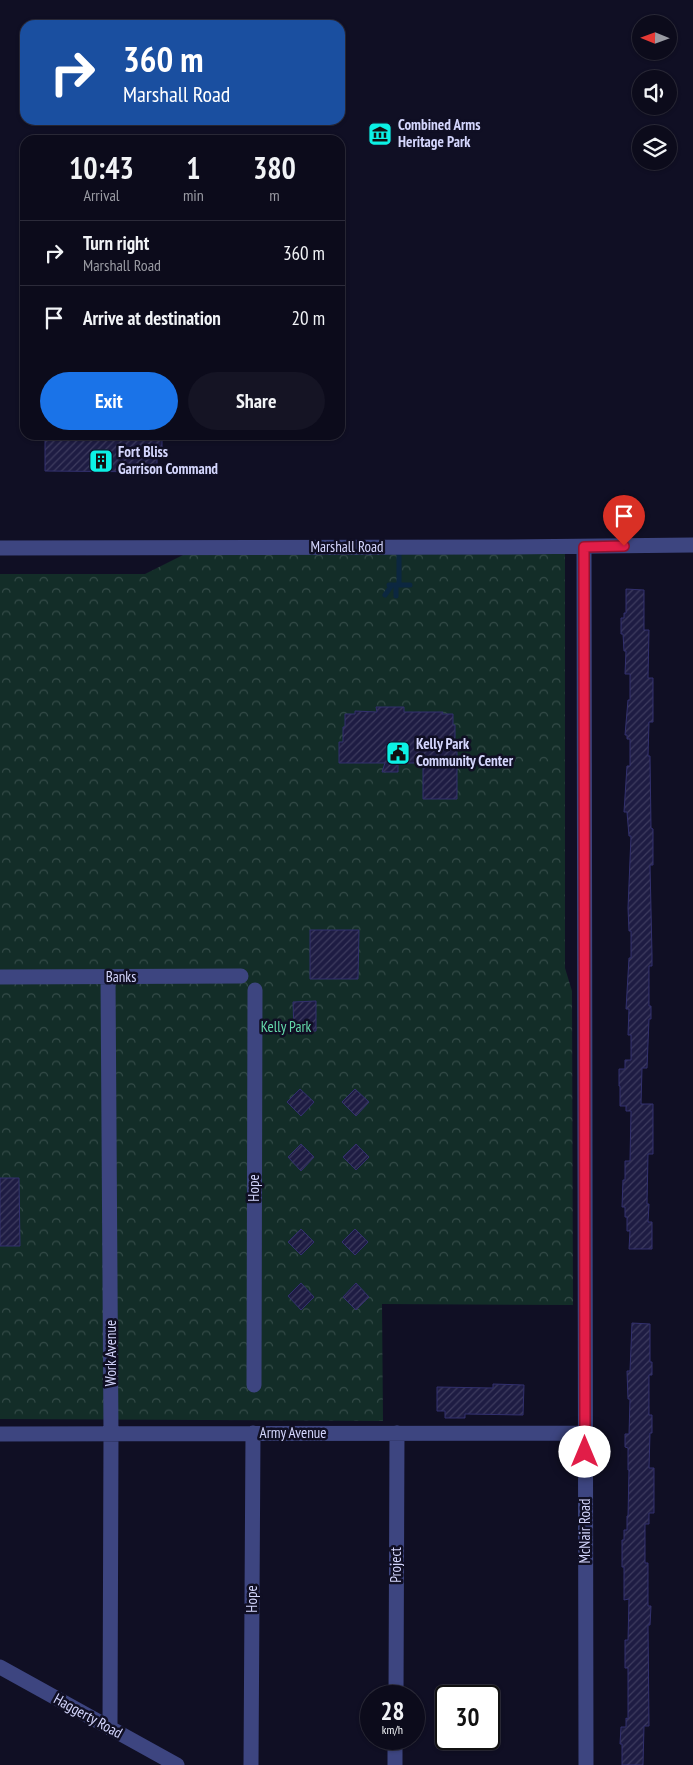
<!DOCTYPE html>
<style>
body{margin:0;font-family:"PT Sans Narrow",sans-serif;background:#151424;color:#f1f3f6;height:100vh;display:flex;flex-direction:column;font-size:19px;white-space:nowrap}
*{box-sizing:border-box;margin:0}
p{font-size:16px;color:#9a9ba3}
.icon{flex:none;width:28px;height:28px;fill:none;stroke:currentColor;stroke-width:2;stroke-linecap:round;stroke-linejoin:round}
.map{position:relative;flex:1;overflow:hidden}
.side{position:absolute;left:20px;top:135px;width:325px;height:305px;display:flex;flex-direction:column;background:#0c0b1b;border-radius:15px;box-shadow:0 1px 4px #0004,0 0 0 1px #2c2b3a}
.side>*{flex:none}
.top-card{position:absolute;left:20px;top:20px;width:325px;height:105px;border-radius:15px;box-shadow:0 1px 4px #0004,0 0 0 1px #2c2b3a;background:#1a4fa0;color:#fff;overflow:hidden}
.needle{width:32px;rotate:271deg}
.buttons{position:absolute;left:632px;top:15px;display:grid;gap:10px}
.buttons a{display:grid;place-items:center;width:45px;height:45px;border-radius:50%;background:#0c0b1b;box-shadow:0 1px 4px #0004,0 0 0 1px #2c2b3a;font-size:25px}
.speed{position:absolute;left:360px;top:1685px;display:flex;gap:10px;font-size:25px;font-weight:700;text-align:center}
.speed>*{display:grid;place-content:center;width:65px;height:65px;border-radius:50%;background:#0c0b1b;box-shadow:0 1px 4px #0004,0 0 0 1px #2c2b3a;line-height:1}
.speed small{font-size:12px;font-weight:400}
.speed .limit{border:2px solid #111;border-radius:8px;background:#fff;color:#111}
.pin{position:absolute;display:grid;place-items:center;width:42px;height:42px;color:#fff;margin:-51px -21px;border-radius:50% 50% 50% 0;rotate:-45deg;box-shadow:0 0 5px #0007}
.pin .icon{rotate:45deg}
.me{position:absolute;width:55px;margin:-28px;rotate:0deg;stroke-linejoin:round;filter:drop-shadow(0 0 4px #0008)}
.turn{display:flex;align-items:center;gap:18px;height:105px;padding:0 20px;font-size:22px}
.turn .icon{width:65px;height:65px;stroke-width:2.5}
.turn b{display:block;font-size:35px;line-height:42px}
.eta{display:flex;justify-content:space-evenly;align-items:center;height:85px;text-align:center}
.eta b{font-size:30px;font-weight:700;line-height:35px}
.action{display:flex;gap:10px;margin-top:auto;padding:10px 20px}
.action a{flex:1;height:58px;border-radius:30px;background:#1a73e8;color:#fff;font-size:20px;font-weight:700;line-height:58px;text-align:center}
.action a+a{background:#151424;color:#f1f3f6}
ul{padding:0;list-style:none}
li{display:flex;align-items:center;gap:15px;height:65px;padding:0 20px;border-top:1px solid #2c2b3a}
li div{flex:1}
li b{display:block;font-size:19px}
li em{font-style:normal}
.map>svg:first-child{display:block}
</style>
<div class="map">
<svg width="693" height="1765" viewBox="0 0 693 1765">
<defs>
<pattern id="park-crowns" width="20" height="18" patternUnits="userSpaceOnUse" patternTransform="scale(1.25)"><rect width="20" height="18" fill="#132d28"/><path d="M2 6a3 3 0 1 1 6 0M12 15a3 3 0 1 1 6 0" fill="none" stroke="#344b48"/></pattern>
<pattern id="building-hatch" width="6" height="6" patternUnits="userSpaceOnUse" patternTransform="scale(1.25)"><rect width="6" height="6" fill="#1e1c43"/><path d="M-1 1l2-2M0 6l6-6M5 7l2-2" fill="none" stroke="#3e3c5f"/></pattern>
</defs>
<rect width="100%" height="100%" fill="#100f24"/>
<!-- park -->
<path fill="url(#park-crowns)" d="M199 547H565V968L572 991 573 1305 382 1304 383 1421 0 1419V574H145Z"/>
<g fill="none" stroke-linecap="round" stroke-linejoin="round">
<!-- stream -->
<path stroke="#0c2740" stroke-width="5" d="M389 585H410
M399 585V548
M385 595 392 585
M396 596V585"/>
</g>
<!-- building -->
<path fill="url(#building-hatch)" stroke="#32306e" d="M45 435H162V452H157V472L45 471Z
M626 589 644 590V630H649L648 678H653V722H649L648 756H650L651 828 653 829V865H650L652 955V966H649V1006H651V1019H649L647 1068H642L641 1104H653V1154H648L647 1204H649L648 1222H652V1249H629L630 1231H627V1217H625V1207H622L623 1180H625V1161H630L631 1111H626V1106H620V1086H619V1069H625V1060H631V1035H628L629 1009H626L629 958H631V931H629L628 908 631 836H629L627 812H624L627 766H630V739H627V735H625L628 700H630V674H625L626 651H624L623 634H621V618H624V613H626Z
M376 707H404V712H443L442 714H453V725H455V744H457V799H423V763H398V772H382L385 763H339V742H343V727H345V714H355V711L377 712Z
M310 930H359L358 979H310Z
M316 1001V1031H294L293 1002Z
M300 1089 314 1102 301 1116 287 1102Z
M355 1089 369 1102 356 1116 342 1102Z
M301 1144 314 1157 301 1171 288 1157Z
M356 1144 369 1157 356 1170 343 1157Z
M0 1178H19L20 1246H0Z
M301 1229 314 1242 301 1255 288 1242Z
M355 1229 368 1242 355 1255 342 1242Z
M301 1283 314 1297 301 1310 288 1296Z
M356 1283 369 1297 356 1310 343 1297Z
M632 1323 650 1324V1362H652V1375H649V1415H652V1433H650L649 1468H654V1513H649V1524H645V1563H648V1606H651L650 1625H648L649 1726H644L643 1765H622V1744H620L621 1727H626V1718L628 1719V1668H625V1640H628L629 1599 624 1600V1567H622V1540H624V1530H627V1516H628L629 1470H628V1448L625 1447V1434H629L630 1399H628L627 1371H630Z
M493 1384 524 1385 523 1415 465 1414V1418H445V1411H437V1387L493 1388Z"/>
<g fill="none" stroke-linecap="round" stroke-linejoin="round">
<!-- minor -->
<path stroke="#3d4580" stroke-width="15" d="M584 547 586 1765
M0 548 503 547 693 545
M0 977 241 976
M108 977 111 1434 110 1728
M254 1385 255 990
M0 1434 585 1433
M0 1667 177 1765
M396 1696 397 1433
M251 1765 253 1433
M395 1765V1739"/>
</g>
<g fill="none" stroke-linecap="round" stroke-linejoin="round">
<!-- route casing -->
<g stroke="#92132f" stroke-width="12">
<path id="route" d="M585 1452 584 547 624 546"/>
</g>
<!-- route -->
<use href="#route" stroke="#e11d48" stroke-width="9"/>
</g>
<!-- icons -->
<defs>
<g id="museum-square" transform="scale(1.25)"><rect x="-9" y="-9" width="18" height="18" rx="4" fill="#0cf1e5" stroke="#100f24"/><path d="M0-6L6-3V-2H-6V-3ZM-5-1h2V3h-2ZM-1-1h2V3h-2ZM3-1h2V3H3ZM-6 4H6V6H-6Z" fill="#111"/></g>
<g id="building-square" transform="scale(1.25)"><rect x="-9" y="-9" width="18" height="18" rx="4" fill="#0cf1e5" stroke="#100f24"/><path d="M-4-6H4V6H1V3H-1V6H-4ZM-2.5-4.3h1.7v1.8h-1.7ZM.8-4.3h1.7v1.8H.8ZM-2.5-1h1.7V.8h-1.7ZM.8-1h1.7V.8H.8Z" fill="#111"/></g>
<g id="civic-square" transform="scale(1.25)"><rect x="-9" y="-9" width="18" height="18" rx="4" fill="#0cf1e5" stroke="#100f24"/><path d="M-.6-6.5H3V-4.5H.6V-3L4-1V1h2V6H-6V1h2V-1L-.6-3ZM-1.2 2.5V6h2.4V2.5Z" fill="#111"/></g>
</defs>
<g fill-rule="evenodd">
<use href="#museum-square" x="380" y="134"/>
<use href="#building-square" x="101" y="461"/>
<use href="#civic-square" x="398" y="753"/>
</g>
<g text-anchor="middle" stroke-width="5" stroke-linejoin="round" paint-order="stroke">
<!-- poi labels -->
<g font-size="15" font-weight="bold" fill="#d4d6fd" stroke="#100f24" text-anchor="start">
<text x="398" y="130">Combined Arms<tspan x="398" dy="17">Heritage Park</tspan></text>
<text x="118" y="457">Fort Bliss<tspan x="118" dy="17">Garrison Command</tspan></text>
<text x="416" y="749">Kelly Park<tspan x="416" dy="17">Community Center</tspan></text>
</g>
<!-- street labels -->
<g font-size="15" fill="#d4d6fd" stroke="#100f24">
<text x="347" y="552">Marshall Road</text>
<text x="121" y="982">Banks</text>
<text transform="translate(254 1188) rotate(-90)" y="5">Hope</text>
<text transform="translate(111 1353) rotate(-90)" y="5">Work Avenue</text>
<text x="293" y="1438">Army Avenue</text>
<text transform="translate(585 1531) rotate(-90)" y="5">McNair Road</text>
<text transform="translate(396 1565) rotate(-90)" y="5">Project</text>
<text transform="translate(252 1599) rotate(-90)" y="5">Hope</text>
<text transform="translate(88 1716) rotate(29)" y="5">Haggerty Road</text>
</g>
<!-- park labels -->
<g font-size="15" fill="#64d9aa" stroke="#100f24">
<text x="286" y="1032">Kelly Park</text>
</g>
</g>
</svg>
<div class="buttons">
<a><svg class="needle" viewBox="-14 -14 28 28"><path d="M0-13l5 13h-10z" fill="#e53935"/><path d="M0 13l5-13h-10z" fill="#9a9ba3"/></svg></a>
<a><svg class="icon" aria-label="sound" viewBox="0 0 24 24"><path d="M4 9h4l5-4v14l-5-4H4zM17 9q2 3 0 6"/></svg></a>
<a><svg class="icon" aria-label="layers" viewBox="0 0 24 24"><path d="M12 4l9 5-9 5-9-5zM3 14l9 5 9-5"/></svg></a>
</div>
<div class="speed"><div>28<small>km/h</small></div><div class="limit">30</div></div>
<div class="pin" style="left:624px;top:546px;background:#d93025"><svg class="icon" aria-label="arrive" viewBox="0 0 24 24"><path d="M6 21V4h12l-3 4 3 4H6"/></svg></div>
<svg class="me" style="left:585px;top:1452px" viewBox="-20 -20 40 40"><circle r="19" fill="#fff"/><path d="M0-13L10 11 0 6-10 11z" fill="#e11d48"/></svg>
<div class="top-card">
<div class="turn"><svg class="icon" aria-label="right" viewBox="0 0 24 24"><path d="M7 20v-9h11M14 6l5 5-5 5"/></svg><div><b>360 m</b>Marshall Road</div></div>
</div>
<section class="side">
<div class="eta">
<div><b>10:43</b><p>Arrival</p></div>
<div><b>1</b><p>min</p></div>
<div><b>380</b><p>m</p></div>
</div>
<ul>
<li><svg class="icon" aria-label="right" viewBox="0 0 24 24"><path d="M7 20v-9h11M14 6l5 5-5 5"/></svg><div><b>Turn right</b><p>Marshall Road</p></div><em>360 m</em></li>
<li><svg class="icon" aria-label="arrive" viewBox="0 0 24 24"><path d="M6 21V4h12l-3 4 3 4H6"/></svg><div><b>Arrive at destination</b></div><em>20 m</em></li>
</ul>
<div class="action"><a>Exit</a><a>Share</a></div>
</section>
</div>
